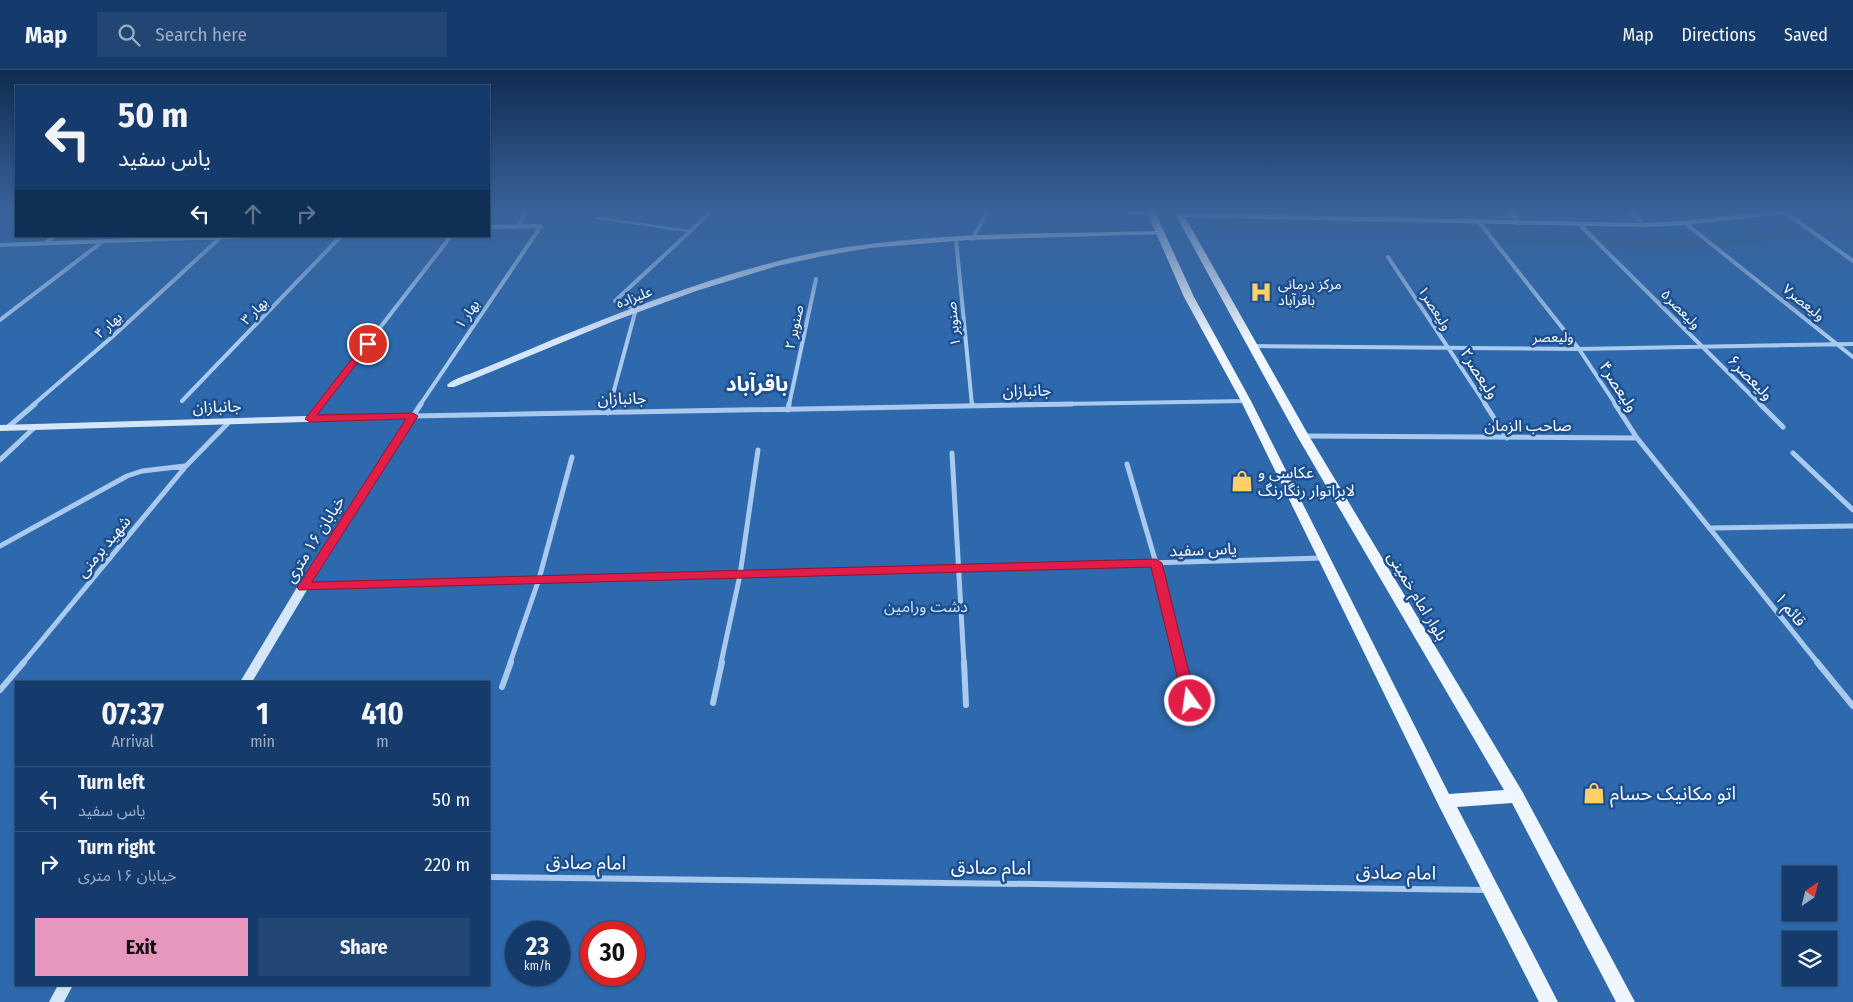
<!DOCTYPE html>
<meta charset="utf-8">
<style>
body{margin:0;font-family:"Fira Sans Condensed","Noto Sans Arabic",sans-serif;background:#214673;color:#f1f3f6;height:100vh;display:flex;flex-direction:column;font-size:19px;white-space:nowrap}
*{box-sizing:border-box;margin:0}
p{font-size:16px;color:#9dadc1}
.icon{flex:none;width:28px;height:28px;fill:none;stroke:currentColor;stroke-width:2;stroke-linecap:round;stroke-linejoin:round}
.map{position:relative;flex:1;overflow:hidden}
.details{position:absolute;left:15px;top:611px;width:475px;height:305px;display:flex;flex-direction:column;background:#143b6b;border-radius:0px;box-shadow:0 1px 4px #0004,0 0 0 1px #33557e}
.details>*{flex:none}
.guide{position:absolute;left:15px;top:15px;width:475px;height:152px;border-radius:0px;box-shadow:0 1px 4px #0004,0 0 0 1px #33557e;background:#143b6b;color:#f1f3f6;overflow:hidden}
.needle{width:32px;rotate:35deg}
.tools{position:absolute;left:1782px;top:796px;display:grid;gap:10px}
.tools a{display:grid;place-items:center;width:55px;height:55px;border-radius:0px;background:#143b6b;box-shadow:0 1px 4px #0004,0 0 0 1px #33557e;font-size:25px}
.speed{position:absolute;left:505px;top:851px;display:flex;gap:10px;font-size:25px;font-weight:700;text-align:center}
.speed>*{display:grid;place-content:center;width:65px;height:65px;border-radius:50%;background:#143b6b;box-shadow:0 1px 4px #0004,0 0 0 1px #33557e;line-height:1}
.speed small{font-size:12px;font-weight:400}
.speed .limit{border:8px solid #d22;background:#fff;color:#111}
.pin{position:absolute;display:grid;place-items:center;width:42px;height:42px;color:#fff;margin:-21px;border:2px solid #fff;border-radius:50%;box-shadow:0 1px 5px #0007}
.me{position:absolute;width:55px;margin:-28px;rotate:346deg;stroke-linejoin:round;filter:drop-shadow(0 0 4px #0008)}
.turn{display:flex;align-items:center;gap:18px;height:105px;padding:0 20px;font-size:22px}
.turn .icon{width:65px;height:65px;stroke-width:2.5}
.turn b{display:block;font-size:35px;line-height:42px}
.lanes{display:flex;align-items:center;height:48px;padding:0 20px;background:#0003;justify-content:center;gap:25px;direction:ltr}
.lanes .off{opacity:.35}
.eta{display:flex;justify-content:space-evenly;align-items:center;height:85px;text-align:center}
.eta b{font-size:30px;font-weight:700;line-height:35px}
.action{display:flex;gap:10px;margin-top:auto;padding:10px 20px}
.action a{flex:1;height:58px;border-radius:0px;background:#e797bd;color:#111;font-size:20px;font-weight:700;line-height:58px;text-align:center}
.action a+a{background:#214673;color:#f1f3f6}
ul{padding:0;list-style:none}
li{display:flex;align-items:center;gap:15px;height:65px;padding:0 20px;border-top:1px solid #33557e}
li div{flex:1}
li b{display:block;font-size:19px}
li em{font-style:normal}
header{display:flex;align-items:center;gap:30px;box-sizing:border-box;height:70px;padding:0 25px;background:#143b6b;border-bottom:1px solid #33557e}
header strong{font-size:24px}
nav{display:flex;gap:28px;margin-inline-start:auto;font-size:18px}
.search{width:350px;height:45px;background:#214673;display:flex;align-items:center;gap:12px;box-sizing:border-box;padding:0 18px;border-radius:0px;color:#9dadc1;font-size:19px}
.map>svg:first-child{display:block}
</style>
<header>
<strong>Map</strong>
<div class="search"><svg class="icon" aria-label="search" viewBox="0 0 24 24"><circle cx="10" cy="10" r="6"/><path d="M15 15l6 6"/></svg>Search here</div>
<nav><a>Map</a><a>Directions</a><a>Saved</a></nav>
</header>
<div class="map">
<svg width="1853" height="932" viewBox="0 0 1853 932">
<rect width="100%" height="100%" fill="#1b4f8f"/>
<!-- green -->
<path fill="#2e69ad" fill-rule="evenodd" d="M0 140H16V166H489V140H1853V932H0ZM16 612H489V915H16ZM1791 805H1829V842H1791ZM516 862H559V905H516ZM591 862H634V905H591ZM1791 870H1829V908H1791Z"/>
<g fill="none" stroke-linecap="round" stroke-linejoin="round">
<!-- canal -->
<path fill="#3c6290" fill-rule="evenodd" d="M1853 149V159L1702 179H1638L1467 169 1390 161 1225 163 1219 162 1216 158 1219 154 1225 153 1390 151 1467 159 1638 169H1702Z"/>
<!-- lane -->
<path stroke="#a9c9ee" stroke-width="2.5" d="M597 148 688 161"/>
<!-- street-far2 -->
<path stroke="#a9c9ee" stroke-width="4" d="M1508 140 1519 153
M1629 140 1644 155
M1758 140 1763 144
M1785 142 1853 191
M1479 152 1579 279 1616 335
M1685 153 1853 287
M1580 155 1761 335
M519 156 526 140
M489 157 541 156
M956 169 972 335
M972 169 989 140
M45 173 55 166
M0 175 248 166
M1388 187 1486 335
M0 250 102 172
M1253 276 1579 279 1853 274
M182 331 341 166
M33 335 112 267 221 167
M320 335 451 166
M420 335 541 156
M610 335 636 239 615 231 713 140
M789 335 816 209
M1003 335 1246 331"/>
<!-- street-far1 -->
<path stroke="#a9c9ee" stroke-width="5" d="M972 334V336
M1485 334 1507 368
M1615 334 1637 368 1818 593
M1760 334 1783 357
M788 340 789 334
M608 343 610 334
M413 346 1072 334
M413 346 421 334
M310 349 321 334
M7 358 35 334
M1303 366 1637 368
M952 383 964 593
M1793 383 1853 440
M0 390 35 357
M1127 394 1156 493 1181 593
M1709 458 1853 456
M0 476 127 406 142 401 185 396
M303 517 1323 488
M23 593 186 396 230 351
M510 593 539 509 572 387
M721 593 740 505 758 380"/>
<!-- street -->
<path stroke="#a9c9ee" stroke-width="6" d="M964 592 966 635
M1180 592 1190 631
M1817 592 1853 636
M502 617 511 592
M0 620 24 592
M713 633 722 592
M489 807 1487 820"/>
<!-- secondary -->
<path fill="#d6e6fa" fill-rule="evenodd" d="M1112 140C1125 140 1144 138 1155 144L1152 146 1115 142Z
M1785 140H1804L1801 142 1685 155 1644 157 1180 147 1177 145 1180 143 1644 153 1685 151Z
M1162 161 1165 163 1164 164 968 170 870 178 823 186 777 196 696 221 614 251 454 317H448L447 315C454 308 468 305 477 301 503 290 529 280 554 269 641 234 730 199 823 181 935 161 1049 164 1162 161Z
M413 343 417 346 307 520 252 612H240L299 514 407 349 0 361V355Z
M58 915H73L64 932H49Z"/>
<!-- primary -->
<path fill="#f0f6ff" fill-rule="evenodd" d="M1146 140H1154L1194 227 1251 331 1449 724 1504 720 1297 366 1173 140H1181L1309 366 1522 721 1635 932H1616L1512 733 1457 737 1558 932H1539L1439 736 1241 331 1184 227Z"/>
</g>
<!-- sky -->
<linearGradient id="sky" x2="0" y2="1"><stop stop-color="#0f2b4f"/><stop offset="0.52" stop-color="#39639b"/><stop offset="1" stop-color="#39639b" stop-opacity="0"/></linearGradient>
<rect width="1853" height="270" fill="url(#sky)"/>
<!-- route -->
<path fill="#e11d48" stroke="#92132f" d="M368 271 372 274 317 345 413 343 418 346 312 512 1156 489 1162 493 1196 631 1194 635 1190 637 1185 635 1183 631 1151 497 299 520 297 517 299 514 406 349 310 352 305 349 365 272Z"/>
<!-- icons -->
<defs>
<g id="hospital-bare" transform="scale(1.725)"><path d="M-5-5h3v3.5h4V-5h3V5h-3V1.5h-4V5h-3Z" fill="#ffd166" stroke="#1b4f8f" stroke-width="2.5" paint-order="stroke"/></g>
<g id="shop-bare" transform="scale(1.725)"><path d="M-5-2.5h2.3a2.7 3.5 0 0 1 5.4 0H5L5.5 6h-11ZM-1.5-2.5h3a1.5 2.3 0 0 0-3 0Z" fill="#ffd166" stroke="#1b4f8f" stroke-width="2.5" paint-order="stroke"/></g>
</defs>
<g fill-rule="evenodd">
<use href="#hospital-bare" x="1261" y="222"/>
<use href="#shop-bare" x="1242" y="411"/>
<use href="#shop-bare" x="1594" y="723"/>
</g>
<g text-anchor="middle" stroke-width="5" stroke-linejoin="round" paint-order="stroke">
<!-- far-poi labels -->
<g font-size="14" fill="#fff" stroke="#1b4f8f" text-anchor="start">
<text x="1278" y="219">مرکز درمانی<tspan x="1278" dy="16">باقرآباد</tspan></text>
</g>
<!-- far-street labels -->
<g font-size="14" fill="#fff" stroke="#1b4f8f">
<text transform="translate(634 227) rotate(-21)" y="5">علیزاده</text>
<text transform="translate(1804 232) rotate(39)" y="5">ولیعصر۷</text>
<text transform="translate(1435 238) rotate(57)" y="5">ولیعصر۱</text>
<text transform="translate(1681 239) rotate(45)" y="5">ولیعصر۵</text>
<text transform="translate(254 241) rotate(-46)" y="5">بهار ۳</text>
<text transform="translate(467 244) rotate(-56)" y="5">بهار ۱</text>
<text transform="translate(953 254) rotate(-96)" y="5">صنوبر ۱</text>
<text transform="translate(108 255) rotate(-42)" y="5">بهار ۴</text>
<text transform="translate(794 257) rotate(-78)" y="5">صنوبر ۲</text>
<text x="1553" y="272">ولیعصر</text>
</g>
<!-- street labels -->
<g font-size="16" fill="#fff" stroke="#1b4f8f">
<text transform="translate(1480 303) rotate(57)" y="6">ولیعصر۲</text>
<text transform="translate(1751 307) rotate(45)" y="6">ولیعصر۶</text>
<text transform="translate(1619 316) rotate(57)" y="6">ولیعصر۴</text>
<text transform="translate(1027 320) rotate(-1)" y="6">جانبازان</text>
<text transform="translate(622 328) rotate(-1)" y="6">جانبازان</text>
<text transform="translate(217 336) rotate(-2)" y="6">جانبازان</text>
<text x="1528" y="361">صاحب الزمان</text>
<text transform="translate(314 469) rotate(-58)" y="6">خیابان ۱۶ متری</text>
<text transform="translate(103 476) rotate(-50)" y="6">شهید برمنی</text>
<text transform="translate(1203 479) rotate(-2)" y="6">یاس سفید</text>
<text transform="translate(1418 526) rotate(59)" y="6">بلوار امام خمینی</text>
<text transform="translate(1791 539) rotate(51)" y="6">قائم ۱</text>
</g>
<!-- poi labels -->
<g font-size="16" fill="#fff" stroke="#1b4f8f" text-anchor="start">
<text x="1258" y="408">عکاسی و<tspan x="1258" dy="18">لابراتوار رنگارنگ</tspan></text>
</g>
<!-- park labels -->
<g font-size="16" fill="#cfe3fa" stroke="#1b4f8f">
<text x="926" y="542">دشت ورامین</text>
</g>
<!-- near-poi labels -->
<g font-size="19" fill="#fff" stroke="#1b4f8f" text-anchor="start">
<text x="1610" y="730">اتو مکانیک حسام</text>
</g>
<!-- near-street labels -->
<g font-size="19" fill="#fff" stroke="#1b4f8f">
<text transform="translate(586 792) rotate(1)" y="7">امام صادق</text>
<text transform="translate(991 797) rotate(1)" y="7">امام صادق</text>
<text transform="translate(1396 802) rotate(1)" y="7">امام صادق</text>
</g>
<!-- district labels -->
<g font-size="21" font-weight="bold" fill="#fff" stroke="#1b4f8f">
<text x="757" y="321">باقرآباد</text>
</g>
</g>
</svg>
<div class="tools">
<a><svg class="needle" viewBox="-14 -14 28 28"><path d="M0-13l5 13h-10z" fill="#e53935"/><path d="M0 13l5-13h-10z" fill="#9dadc1"/></svg></a>
<a><svg class="icon" aria-label="layers" viewBox="0 0 24 24"><path d="M12 4l9 5-9 5-9-5zM3 14l9 5 9-5"/></svg></a>
</div>
<div class="speed"><div>23<small>km/h</small></div><div class="limit">30</div></div>
<div class="pin" style="left:368px;top:274px;background:#d93025"><svg class="icon" aria-label="arrive" viewBox="0 0 24 24"><path d="M6 21V4h12l-3 4 3 4H6"/></svg></div>
<svg class="me" style="left:1190px;top:631px" viewBox="-20 -20 40 40"><circle r="17" fill="#e11d48" stroke="#fff" stroke-width="3"/><path d="M0-11L8 9 0 5-8 9z" fill="#fff"/></svg>
<div class="guide">
<div class="turn"><svg class="icon" aria-label="left" viewBox="0 0 24 24"><path d="M17 20v-9H6M10 6l-5 5 5 5"/></svg><div><b>50 m</b>یاس سفید</div></div>
<div class="lanes"><svg class="icon" aria-label="left" viewBox="0 0 24 24"><path d="M17 20v-9H6M10 6l-5 5 5 5"/></svg><svg class="icon off" aria-label="ahead" viewBox="0 0 24 24"><path d="M12 20V5M6 11l6-6 6 6"/></svg><svg class="icon off" aria-label="right" viewBox="0 0 24 24"><path d="M7 20v-9h11M14 6l5 5-5 5"/></svg></div>
</div>
<section class="details">
<div class="eta">
<div><b>07:37</b><p>Arrival</p></div>
<div><b>1</b><p>min</p></div>
<div><b>410</b><p>m</p></div>
</div>
<ul>
<li><svg class="icon" aria-label="left" viewBox="0 0 24 24"><path d="M17 20v-9H6M10 6l-5 5 5 5"/></svg><div><b>Turn left</b><p>یاس سفید</p></div><em>50 m</em></li>
<li><svg class="icon" aria-label="right" viewBox="0 0 24 24"><path d="M7 20v-9h11M14 6l5 5-5 5"/></svg><div><b>Turn right</b><p>خیابان ۱۶ متری</p></div><em>220 m</em></li>
</ul>
<div class="action"><a>Exit</a><a>Share</a></div>
</section>
</div>
